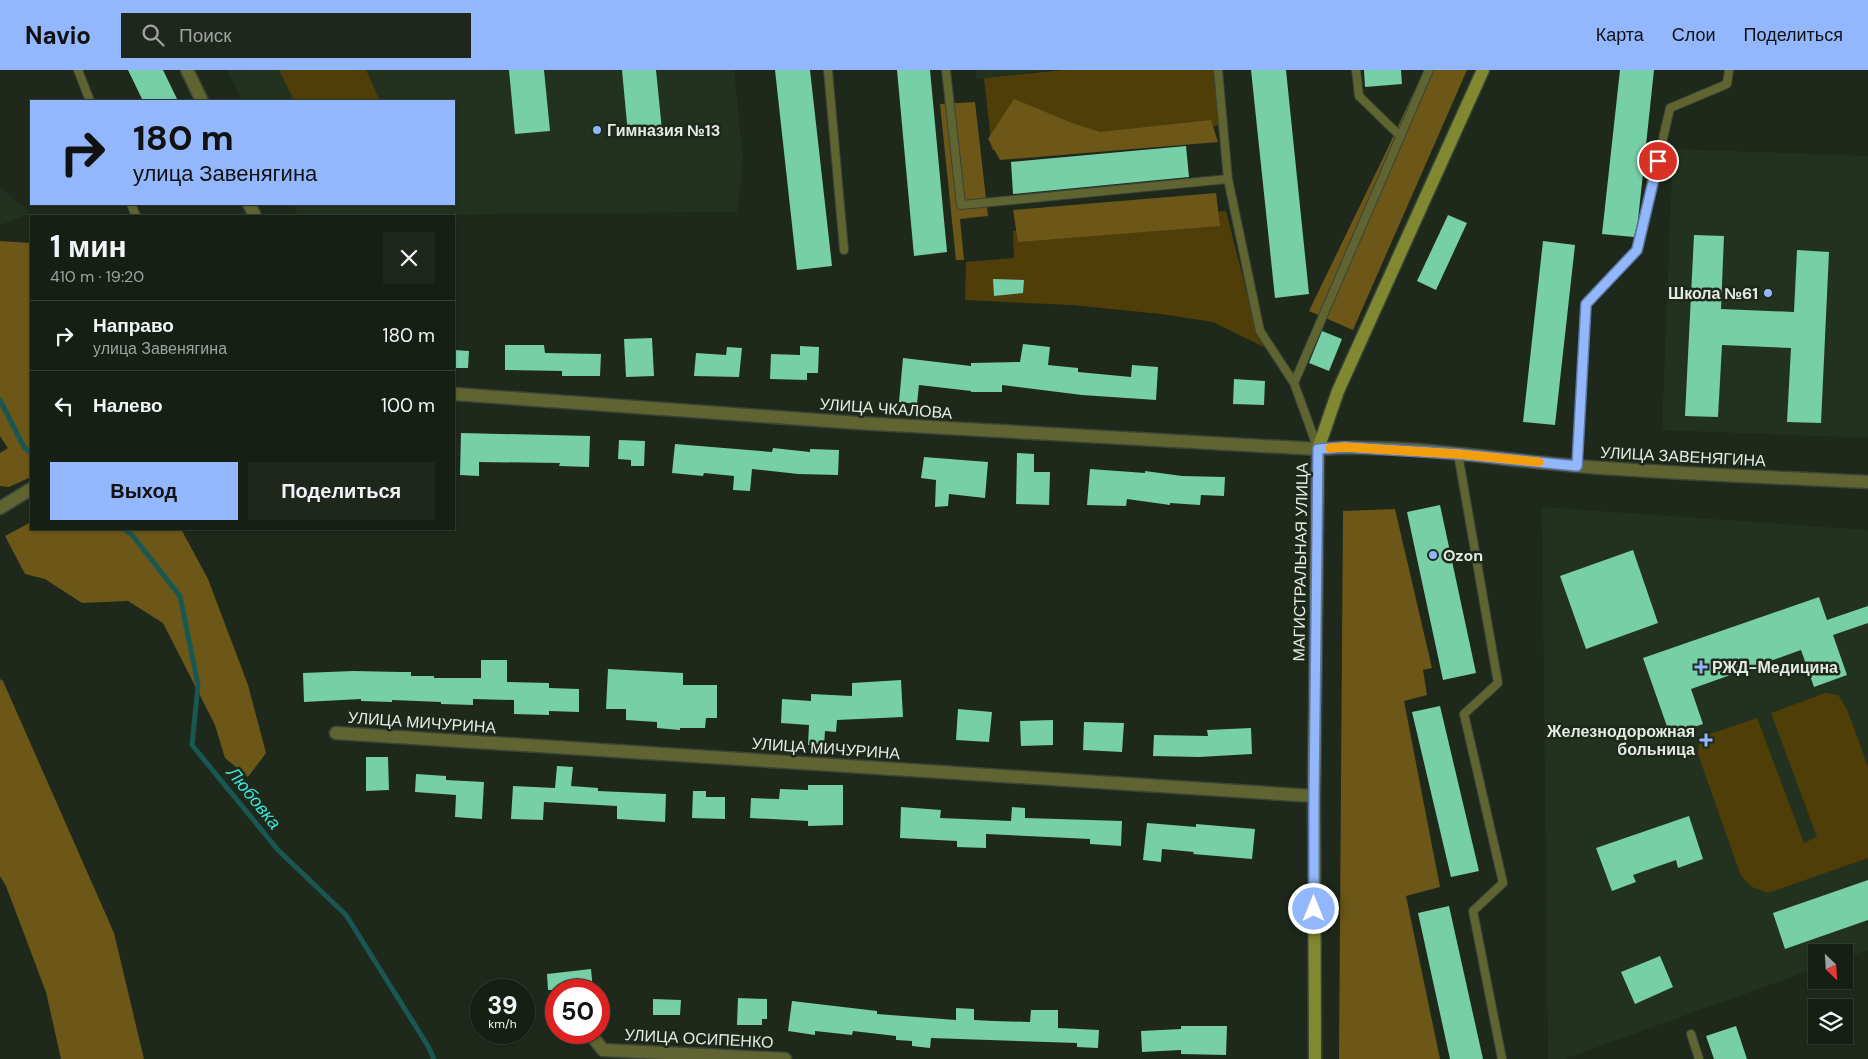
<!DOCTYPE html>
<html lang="ru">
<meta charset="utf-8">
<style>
body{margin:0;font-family:"DM Sans",sans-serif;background:#1f271d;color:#f1f3f6;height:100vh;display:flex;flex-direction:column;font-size:19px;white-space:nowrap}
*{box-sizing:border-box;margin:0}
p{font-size:16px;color:#9ea2a0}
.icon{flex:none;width:28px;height:28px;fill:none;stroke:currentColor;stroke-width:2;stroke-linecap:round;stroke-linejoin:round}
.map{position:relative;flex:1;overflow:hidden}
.side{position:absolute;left:30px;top:145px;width:425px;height:315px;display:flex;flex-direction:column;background:#161f14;border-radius:0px;box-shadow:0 1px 4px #0004,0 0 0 1px #353d34}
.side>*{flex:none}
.top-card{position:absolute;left:30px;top:30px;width:425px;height:105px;border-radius:0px;box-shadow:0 1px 4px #0004,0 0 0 1px #353d34;background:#92b7fd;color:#111;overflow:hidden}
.needle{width:32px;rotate:155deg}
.controls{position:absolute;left:1808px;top:874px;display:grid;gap:10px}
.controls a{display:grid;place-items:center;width:45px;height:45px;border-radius:0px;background:#161f14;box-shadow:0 1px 4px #0004,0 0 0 1px #353d34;font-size:25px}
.speed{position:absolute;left:470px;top:909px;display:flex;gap:10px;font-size:25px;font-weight:700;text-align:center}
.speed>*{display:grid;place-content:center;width:65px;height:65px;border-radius:50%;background:#161f14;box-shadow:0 1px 4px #0004,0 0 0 1px #353d34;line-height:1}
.speed small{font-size:12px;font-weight:400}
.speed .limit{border:8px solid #d22;background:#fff;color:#111}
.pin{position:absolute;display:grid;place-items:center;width:42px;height:42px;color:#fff;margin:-21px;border:2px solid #fff;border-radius:50%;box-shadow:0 1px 5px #0007}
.me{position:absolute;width:55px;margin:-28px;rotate:0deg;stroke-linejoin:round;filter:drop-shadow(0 0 4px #0008)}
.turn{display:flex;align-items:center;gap:18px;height:105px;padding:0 20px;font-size:22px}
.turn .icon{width:65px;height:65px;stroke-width:2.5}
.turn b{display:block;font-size:35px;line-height:42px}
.round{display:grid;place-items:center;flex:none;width:52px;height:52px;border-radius:0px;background:#1f271d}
.overview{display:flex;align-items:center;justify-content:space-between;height:85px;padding:0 20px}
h1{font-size:30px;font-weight:700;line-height:38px}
.button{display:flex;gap:10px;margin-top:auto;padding:10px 20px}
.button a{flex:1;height:58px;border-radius:0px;background:#92b7fd;color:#111;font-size:20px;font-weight:700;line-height:58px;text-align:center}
.button a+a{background:#1f271d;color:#f1f3f6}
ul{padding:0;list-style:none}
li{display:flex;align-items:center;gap:15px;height:70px;padding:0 20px;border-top:1px solid #353d34}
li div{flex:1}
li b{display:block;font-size:19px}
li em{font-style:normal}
header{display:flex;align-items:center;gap:30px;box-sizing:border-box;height:70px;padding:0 25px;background:#92b7fd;color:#111}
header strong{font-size:24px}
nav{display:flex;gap:28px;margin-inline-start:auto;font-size:18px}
.search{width:350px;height:45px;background:#1f271d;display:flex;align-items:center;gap:12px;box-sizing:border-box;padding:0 18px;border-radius:0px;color:#9ea2a0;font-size:19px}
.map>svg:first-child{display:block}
</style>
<header>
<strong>Navio</strong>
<div class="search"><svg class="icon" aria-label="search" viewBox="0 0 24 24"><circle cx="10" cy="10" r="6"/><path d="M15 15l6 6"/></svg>Поиск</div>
<nav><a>Карта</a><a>Слои</a><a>Поделиться</a></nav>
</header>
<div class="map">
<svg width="1868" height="989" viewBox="0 0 1868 989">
<rect width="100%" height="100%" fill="#1e291b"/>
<!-- built -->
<path fill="#23321e" d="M227 0H734L743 89 737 142 298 146 292 134H454V31H242Z
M976 0H1051L976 9Z
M1673 79 1868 86V368L1662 360Z
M0 117 31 144 0 155Z
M1542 437 1868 460V880L1844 888V882H1816V898L1564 989H1548Z"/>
<!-- green -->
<path fill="#503e09" d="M279 0H366L380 31H294Z
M1063 0H1218L1224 55 992 80 984 8Z
M1226 141 1252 243 1266 278 1213 252 1161 244 1072 235 965 230 966 192 1014 188 1013 161Z
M1825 623 1838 625 1847 639 1868 697V788L1768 823 1752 817 1741 806 1698 684 1699 671 1710 664 1757 648 1804 773 1817 767 1771 643Z"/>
<!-- forest -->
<path fill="#6c5719" d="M1424 0H1467L1353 260 1309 241 1385 84Z
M1014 29 1072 53 1100 62 1211 50 1218 72 1000 90 988 69Z
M975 32 988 146 960 149 964 190H956L940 34Z
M1216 123 1220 156 1018 172 1013 140Z
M0 171 31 173V407L9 417 0 416V383L8 378 0 366Z
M1395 439 1432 598 1423 600 1427 625 1404 631 1440 817 1406 826 1440 989H1339L1343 441Z
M31 452V459H181L208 509 248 615 266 683 248 707 225 688 215 655 163 553 128 531 82 533 45 509 25 504 5 466Z
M0 609 3 611 114 863 144 989H61L46 922 6 816 0 806Z"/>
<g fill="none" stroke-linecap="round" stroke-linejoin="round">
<!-- stream -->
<path stroke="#195752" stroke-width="5" d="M0 330 24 377 31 383
M124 459 132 465 180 526 198 615 192 675 278 780 346 845 428 976 434 989"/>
</g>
<!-- building -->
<path fill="#76cfa7" d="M128 0H163L178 31H143Z
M509 0H544L550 61 515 64Z
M622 0H656L662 60 628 64Z
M775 0H810L832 196 797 200Z
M897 0H930L947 182 914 186Z
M1251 0H1286L1309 224 1275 228Z
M1364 0H1401L1402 14 1365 17Z
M1620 0H1654L1638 150 1634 167 1602 164Z
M1186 76 1189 107 1013 124 1011 92Z
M1448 145 1467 153 1436 220 1417 211Z
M1694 165 1724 166 1721 239 1794 242 1797 180 1829 182 1821 353 1787 352 1791 278 1722 275 1718 347 1685 346Z
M1543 171 1575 175 1555 355 1523 352Z
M993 209 1024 210 1023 223 994 226Z
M1322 261 1342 269 1329 301 1309 293Z
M652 268 654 306 626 307 624 269Z
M1023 274 1050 277 1048 295 1078 298V302L1131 307 1132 295 1158 297 1156 330 1082 325 1002 315V322H971V321L919 315 917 334 899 332 903 288 971 296V293L1020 292Z
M505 275H544L545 283 601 284 600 306H562V301L505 300Z
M800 276 819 277 818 303H807V310L770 309 771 284 800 285Z
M727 277 742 278 739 307 694 306 696 283 726 285Z
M454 280 469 281 468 298H454Z
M1234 309 1265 311 1264 335 1233 334Z
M461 363 590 366 589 397 559 396 560 393 479 392V406L460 405Z
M619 370 645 371 644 396H631V390L618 389Z
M675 374 772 382 773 378 810 382V379L839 380 838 405 798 404 752 399 750 421 733 420 734 406 704 403 703 406 672 403Z
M1017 383 1034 384V402H1050L1049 435 1016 434Z
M924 387 988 392 985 428 949 424 948 436 935 437 936 410 921 408Z
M1090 399 1145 403V401L1182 406 1225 407 1224 426 1201 425 1200 435 1170 433V435L1127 429 1126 436 1087 435Z
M1440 435 1476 603 1443 610 1407 442Z
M1633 480 1658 553 1586 579 1560 506Z
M1819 527 1827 550 1868 536V553L1833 565 1847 605 1814 617 1801 580 1691 619 1703 654 1670 665 1643 588Z
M481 590H507V612L549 613V618L579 619V642L549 641V645L514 644V630L473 629V635L441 634V632L392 630V632L361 631V629L304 632 303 603 353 601 401 602H411V606H434V608H481Z
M608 599 683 603V615H717V648H706L705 658H680V660L657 658V652L626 650V639H606Z
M901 610 903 647 837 650 836 662 825 661 824 676 808 675 809 655 781 653 782 629 811 631V624L852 626V613Z
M1440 636 1479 801 1451 807 1412 642Z
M958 639 992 642 989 672 956 670Z
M1053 650V675L1021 676 1020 651Z
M1084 652 1124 653 1122 682 1083 680Z
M1251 658 1252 684 1199 687 1153 686 1154 665 1208 666 1207 660Z
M366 687H388L389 720 366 721Z
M557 696 573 697 571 716 598 718V721L666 724 665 752 617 749V736L544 732 543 750 511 749 513 716 555 718Z
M416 704 446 706V710L484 712 482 749 455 747 456 725 415 722Z
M808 715H843V755L808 756V751L750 748 751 728 779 729 780 719 808 720Z
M693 721H706V727H725V749L692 748Z
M901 737 941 740 940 748 1011 751 1012 737 1025 738V748L1122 751 1121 776 1090 774V769L986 764V778L957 777V771L900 768Z
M1689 746 1703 789 1678 798 1676 790 1633 805 1636 812 1612 821 1596 778Z
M1147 753 1196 757V754L1255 759 1252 789 1193 784 1194 782 1162 779 1161 792 1143 790Z
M1868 810V850L1785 879 1773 843Z
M1449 836 1483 989H1450L1418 843Z
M1660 886 1673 917 1635 934 1621 902Z
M591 899 593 920H548L547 904Z
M738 928 767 929V949H762V955H737Z
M653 929 681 930 680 945H653Z
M792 931 877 941V944L956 950V938L974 939V950L994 951 1030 952 1031 940H1058V958L1099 960 1098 978 1077 977V973L931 968 930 978 912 976V971L896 970V966L853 961 852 965 815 961V965L788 961Z
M1181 956H1227L1226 985 1181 984V980L1142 982 1141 961 1181 959Z
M1736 956 1747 989H1714L1706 966Z"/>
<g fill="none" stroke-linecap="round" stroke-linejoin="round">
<!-- lane casing -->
<g stroke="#3a4437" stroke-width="10">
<path id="lane" d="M78 0 90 31
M828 0 844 180
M946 0 961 135 1228 109
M1218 0 1228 109 1260 261 1294 313 1318 379
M1356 0 1359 26 1400 66
M131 134 136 146
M1294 313 1429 0
M1458 384 1498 613 1464 644 1503 813 1473 841 1502 989
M1577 396 1586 234 1637 181 1670 38 1727 14 1729 0
M1691 964 1699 989"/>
</g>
<!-- street casing -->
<g stroke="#3a4437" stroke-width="15">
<path id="street" d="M187 0 202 31
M249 134 255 146
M454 324 858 353 1318 379C1404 373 1491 389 1577 396 1674 404 1771 407 1868 412
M0 438 31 419
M336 663 1314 726
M589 962 603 980 785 989"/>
</g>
<!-- secondary casing -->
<g stroke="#3a4437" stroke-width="15">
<path id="secondary" d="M1315 989 1314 726 1318 379 1338 321 1483 0"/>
</g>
<!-- lane -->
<use href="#lane" stroke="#5f6431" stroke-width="8"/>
<!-- street -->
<use href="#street" stroke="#5f6431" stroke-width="12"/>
<!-- secondary -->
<use href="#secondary" stroke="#808830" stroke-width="12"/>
</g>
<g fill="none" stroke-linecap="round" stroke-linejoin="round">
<!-- route casing -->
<g stroke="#5f77a4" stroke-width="12">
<path id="route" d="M1314 839V726L1318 379 1345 377 1458 384 1577 396 1586 234 1637 180 1658 91"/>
</g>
<!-- route -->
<use href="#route" stroke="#92b7fd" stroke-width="9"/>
<!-- slow -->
<path stroke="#f59e0b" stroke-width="9" d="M1330 378 1345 377 1458 384 1539 392"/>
</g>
<!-- markers -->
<g fill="#92b7fd" stroke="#1e291b" stroke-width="2">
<circle cx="597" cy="60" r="5"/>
<circle cx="1768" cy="223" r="5"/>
<circle cx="1433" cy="485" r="5"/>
<path d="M1698.5 589.5h5v5h5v5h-5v5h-5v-5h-5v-5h5z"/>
<path d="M1703.5 662.5h5v5h5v5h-5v5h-5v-5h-5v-5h5z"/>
</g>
<g text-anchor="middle" stroke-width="5" stroke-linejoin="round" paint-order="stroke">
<!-- poi labels -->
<g font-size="16" font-weight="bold" fill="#e4ebe2" stroke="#1e291b" text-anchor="start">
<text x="607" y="66">Гимназия №13</text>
<text x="1758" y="229" text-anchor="end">Школа №61</text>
<text x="1443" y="491">Ozon</text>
<text x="1712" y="603">РЖД-Медицина</text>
<text x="1695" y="667" text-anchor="end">Железнодорожная<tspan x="1695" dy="18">больница</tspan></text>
</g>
<!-- street labels -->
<g font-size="16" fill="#e4ebe2" stroke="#1e291b">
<text transform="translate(886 338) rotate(4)" y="6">УЛИЦА ЧКАЛОВА</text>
<text transform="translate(1683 386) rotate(3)" y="6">УЛИЦА ЗАВЕНЯГИНА</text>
<text transform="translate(1300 492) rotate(-89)" y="6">МАГИСТРАЛЬНАЯ УЛИЦА</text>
<text transform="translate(422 652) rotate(4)" y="6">УЛИЦА МИЧУРИНА</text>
<text transform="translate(826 678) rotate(4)" y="6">УЛИЦА МИЧУРИНА</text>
<text transform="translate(699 968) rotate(3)" y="6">УЛИЦА ОСИПЕНКО</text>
</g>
<!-- water labels -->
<g font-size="18" font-style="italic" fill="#39e4d8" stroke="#1e291b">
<text transform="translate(254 728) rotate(51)" y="6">Любовка</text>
</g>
</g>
</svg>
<div class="controls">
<a><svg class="needle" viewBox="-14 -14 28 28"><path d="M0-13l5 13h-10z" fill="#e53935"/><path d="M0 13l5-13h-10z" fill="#9ea2a0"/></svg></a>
<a><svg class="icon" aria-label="layers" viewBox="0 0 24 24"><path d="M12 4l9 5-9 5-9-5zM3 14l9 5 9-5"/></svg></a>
</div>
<div class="speed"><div>39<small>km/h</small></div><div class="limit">50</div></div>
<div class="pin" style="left:1658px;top:91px;background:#d93025"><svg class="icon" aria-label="arrive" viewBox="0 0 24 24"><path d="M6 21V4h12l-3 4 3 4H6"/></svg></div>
<svg class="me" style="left:1314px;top:839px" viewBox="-20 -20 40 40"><circle r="17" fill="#92b7fd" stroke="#fff" stroke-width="3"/><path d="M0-11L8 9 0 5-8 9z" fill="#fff"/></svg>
<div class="top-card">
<div class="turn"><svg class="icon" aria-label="right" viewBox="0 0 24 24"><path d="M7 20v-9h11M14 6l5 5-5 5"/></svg><div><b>180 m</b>улица Завенягина</div></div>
</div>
<section class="side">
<div class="overview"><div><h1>1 мин</h1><p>410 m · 19:20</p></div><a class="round"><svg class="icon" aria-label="close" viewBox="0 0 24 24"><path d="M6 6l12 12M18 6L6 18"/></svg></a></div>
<ul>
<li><svg class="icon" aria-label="right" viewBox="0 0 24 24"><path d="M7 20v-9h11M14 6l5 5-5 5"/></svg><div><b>Направо</b><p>улица Завенягина</p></div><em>180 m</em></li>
<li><svg class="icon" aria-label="left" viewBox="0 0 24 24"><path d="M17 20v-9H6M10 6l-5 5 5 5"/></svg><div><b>Налево</b></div><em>100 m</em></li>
</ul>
<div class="button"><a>Выход</a><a>Поделиться</a></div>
</section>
</div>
